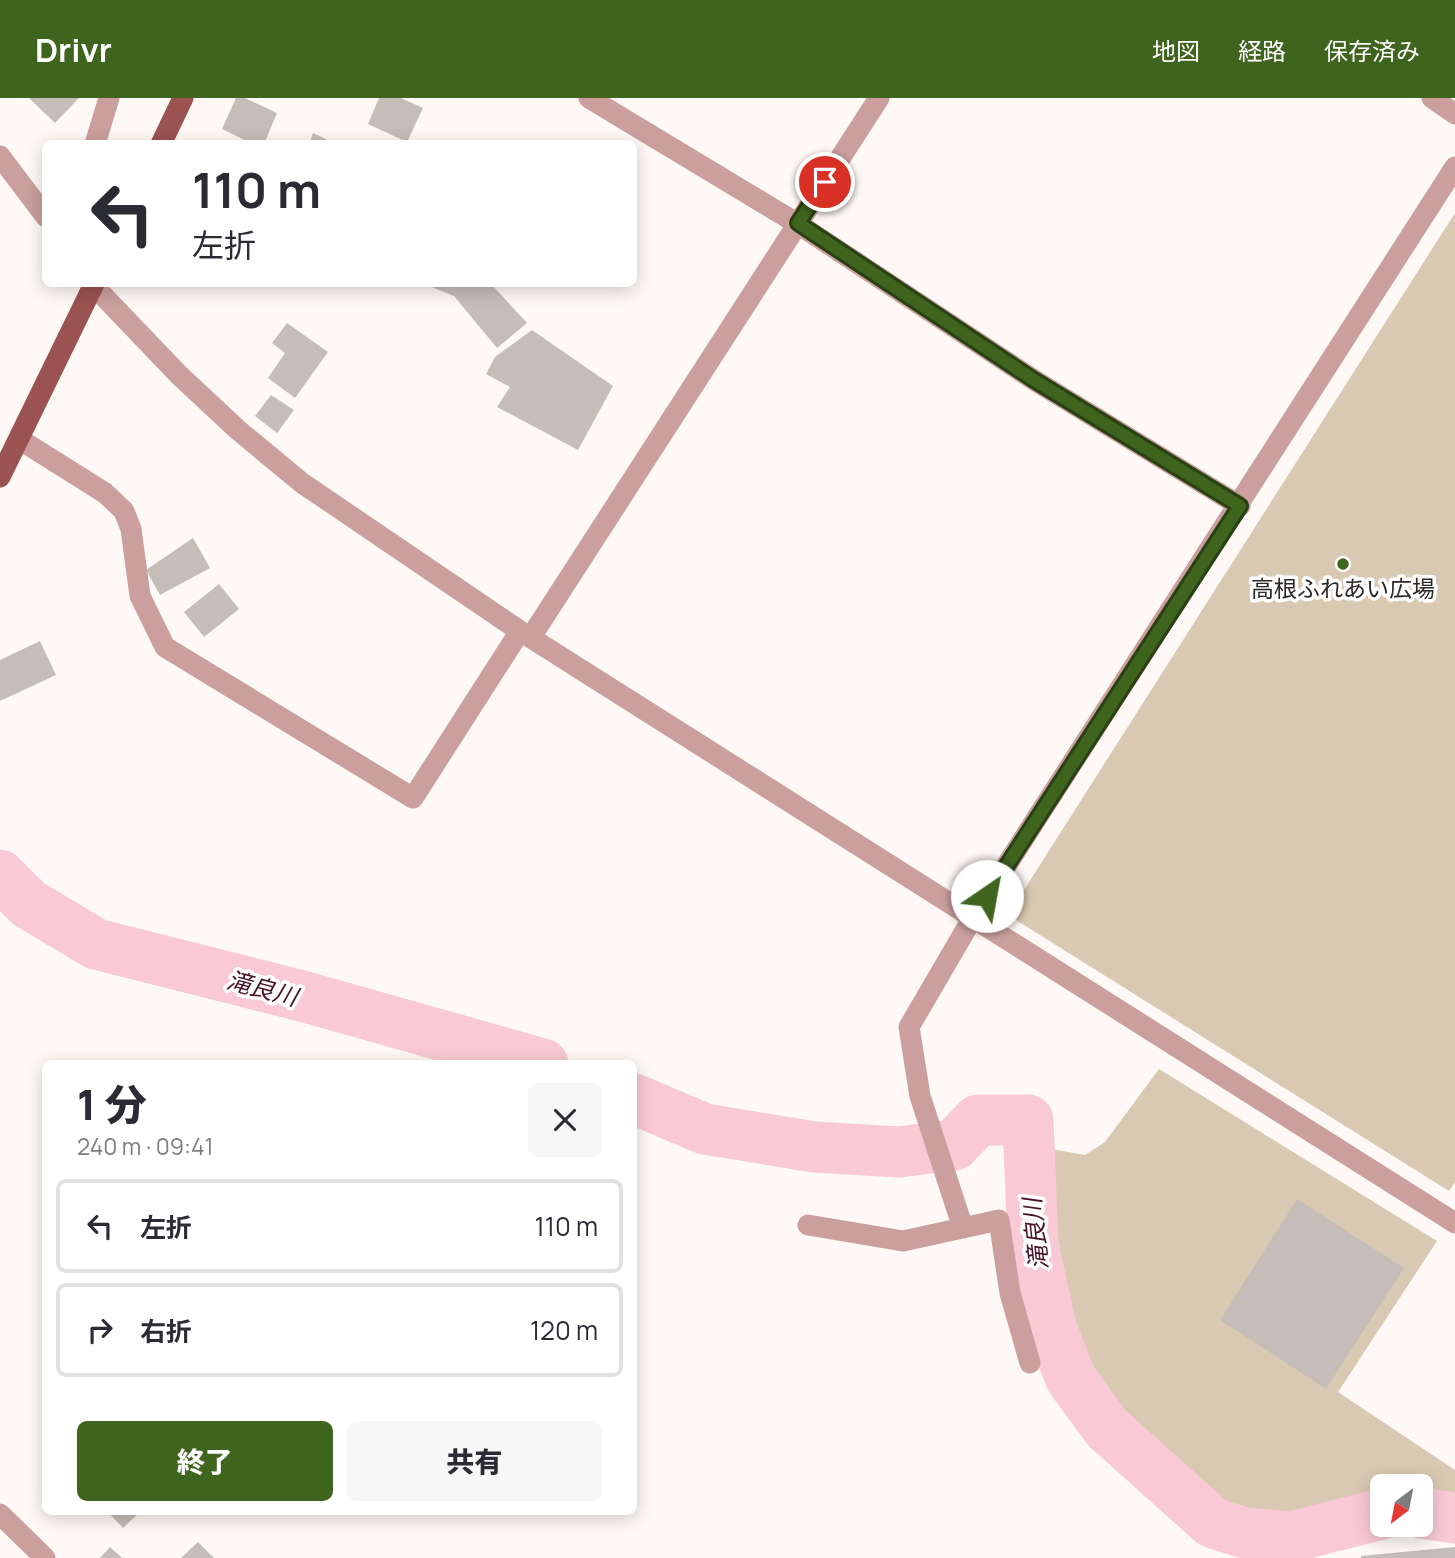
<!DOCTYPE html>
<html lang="ja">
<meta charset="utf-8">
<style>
body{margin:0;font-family:Manrope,"Noto Sans JP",sans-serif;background:#f7f7f7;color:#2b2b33;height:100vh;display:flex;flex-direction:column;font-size:26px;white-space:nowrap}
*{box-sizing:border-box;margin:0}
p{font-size:23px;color:#7c7c81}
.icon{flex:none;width:38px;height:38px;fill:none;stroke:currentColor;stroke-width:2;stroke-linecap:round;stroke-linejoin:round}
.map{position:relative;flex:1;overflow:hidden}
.details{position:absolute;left:42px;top:962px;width:595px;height:455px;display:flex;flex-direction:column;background:#fff;border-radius:10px;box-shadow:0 4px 18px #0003}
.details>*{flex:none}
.top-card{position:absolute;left:42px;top:42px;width:595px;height:147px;border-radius:10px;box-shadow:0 4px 18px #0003;background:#fff;color:#2b2b33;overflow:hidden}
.needle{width:46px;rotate:212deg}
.buttons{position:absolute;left:1370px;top:1376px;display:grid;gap:14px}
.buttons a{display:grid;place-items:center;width:63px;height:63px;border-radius:10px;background:#fff;box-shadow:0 4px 18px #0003;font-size:35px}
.pin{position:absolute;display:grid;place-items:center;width:60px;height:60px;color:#fff;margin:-30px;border:4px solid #fff;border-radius:50%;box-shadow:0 2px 7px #0007}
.me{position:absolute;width:77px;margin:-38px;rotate:33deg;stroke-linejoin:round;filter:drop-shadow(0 0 5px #0008)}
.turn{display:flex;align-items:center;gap:24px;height:147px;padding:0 35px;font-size:32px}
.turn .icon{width:91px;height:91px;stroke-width:2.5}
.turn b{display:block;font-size:49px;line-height:60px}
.round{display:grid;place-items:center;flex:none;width:74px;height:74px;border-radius:10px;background:#f7f7f7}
.summary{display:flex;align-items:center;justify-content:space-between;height:119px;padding:0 35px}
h1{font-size:42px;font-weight:800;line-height:52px}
.cta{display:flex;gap:14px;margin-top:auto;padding:14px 35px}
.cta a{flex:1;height:80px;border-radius:10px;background:#3f641d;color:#fff;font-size:28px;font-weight:800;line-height:80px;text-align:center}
.cta a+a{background:#f7f7f7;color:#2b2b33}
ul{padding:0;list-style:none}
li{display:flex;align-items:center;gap:21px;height:94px;margin:0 14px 10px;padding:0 21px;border:4px solid #e1e1e2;border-radius:10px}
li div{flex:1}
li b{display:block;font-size:26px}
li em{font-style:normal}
header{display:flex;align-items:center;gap:42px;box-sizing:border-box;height:98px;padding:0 35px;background:#3f641d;color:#fff}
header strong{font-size:33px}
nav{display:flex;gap:38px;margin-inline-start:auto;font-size:24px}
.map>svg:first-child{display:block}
</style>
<header>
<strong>Drivr</strong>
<nav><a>地図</a><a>経路</a><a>保存済み</a></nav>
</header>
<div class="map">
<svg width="1455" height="1460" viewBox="0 0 1455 1460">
<rect width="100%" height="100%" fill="#fef8f6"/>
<!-- green -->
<path fill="#dac9b2" d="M1455 115V1084L1449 1093 1008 817Z
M1159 971 1437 1143 1338 1294 1455 1372V1398L1421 1397V1388H1382V1398L1313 1415 1254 1419 1223 1408 1161 1358 1120 1318 1081 1268 1058 1223 1040 1141 1046 1050 1085 1057 1105 1044Z"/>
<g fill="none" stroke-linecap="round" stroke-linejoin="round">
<!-- river -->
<path stroke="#f9cad5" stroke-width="51" d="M0 777 29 806 96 846 302 898 543 966
M634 1001 705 1031 814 1049 899 1054 954 1047 978 1022H1028L1033 1146 1051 1229 1071 1281 1107 1330 1213 1425 1245 1435 1291 1439 1382 1416
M1421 1415 1455 1420"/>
</g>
<!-- building -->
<path fill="#c5beb8" d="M29 0H79L55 25Z
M236 0H245L277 15 264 46H253L222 31Z
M379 0H401L423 10 407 44 368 26Z
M313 35 336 46H309Z
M424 186H491L527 225 497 250 454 198Z
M287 225 328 254 295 300 268 280 285 255 272 245Z
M532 232 613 288 578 352 497 309 510 289 486 276 495 259Z
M271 297 294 312 277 335 255 318Z
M193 440 210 470 160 497 146 472Z
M219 486 239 511 204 539 184 514Z
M40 543 56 577 0 603V562Z
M1297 1101 1404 1170 1326 1291 1220 1222Z
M108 1414H140L123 1430Z
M198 1444 214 1460H181Z
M110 1449 122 1460H100Z
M1455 1449V1460H1361V1458Z"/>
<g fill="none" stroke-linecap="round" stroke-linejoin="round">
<!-- minor -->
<path stroke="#ca9f9d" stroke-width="21" d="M589 0 798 126 1034 282 1240 408
M1432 0 1455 16
M95 46 109 0
M0 58 46 119
M92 186 179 277 238 332 302 385 520 533 1455 1125
M19 341 105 395 124 413 131 431 140 498 165 549 413 700 520 533
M531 539 879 0
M808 1127 903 1143 999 1122 1010 1195 1030 1265
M963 1130 920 998 909 929 972 821 1455 69
M0 1416 45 1460"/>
<!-- major -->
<path stroke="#9b5351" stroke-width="21" d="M161 46 183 0
M0 379 94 186"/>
</g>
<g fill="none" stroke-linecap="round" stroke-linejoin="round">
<!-- route casing -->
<g stroke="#294113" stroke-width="18">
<path id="route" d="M825 84 798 125 1034 282 1240 408 987 798"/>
</g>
<!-- route -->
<use href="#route" stroke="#3f641d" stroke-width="12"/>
</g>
<!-- markers -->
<circle fill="#3f641d" stroke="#fff" stroke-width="2.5" cx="1343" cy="466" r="7"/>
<g text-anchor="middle" stroke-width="7" stroke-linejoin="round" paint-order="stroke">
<!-- poi labels -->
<g font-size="23" fill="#2c2827" stroke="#fff">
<text x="1343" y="499">高根ふれあい広場</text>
</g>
<!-- water labels -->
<g font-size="24" font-style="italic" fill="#481225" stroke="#fff">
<text transform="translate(262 891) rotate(15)" y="8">滝良川</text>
<text transform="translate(1036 1136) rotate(-96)" y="8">滝良川</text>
</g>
</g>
</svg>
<div class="buttons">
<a><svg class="needle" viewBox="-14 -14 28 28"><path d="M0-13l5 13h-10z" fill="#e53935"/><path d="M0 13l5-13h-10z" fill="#7c7c81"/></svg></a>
</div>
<div class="pin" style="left:825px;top:84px;background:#d93025"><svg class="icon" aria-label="arrive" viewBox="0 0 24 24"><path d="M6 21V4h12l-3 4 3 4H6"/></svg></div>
<svg class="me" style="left:987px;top:798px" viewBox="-20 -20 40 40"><circle r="19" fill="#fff"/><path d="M0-13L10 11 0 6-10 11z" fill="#3f641d"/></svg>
<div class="top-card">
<div class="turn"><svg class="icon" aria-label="left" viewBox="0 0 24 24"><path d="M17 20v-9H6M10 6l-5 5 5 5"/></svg><div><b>110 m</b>左折</div></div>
</div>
<section class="details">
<div class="summary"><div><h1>1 分</h1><p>240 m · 09:41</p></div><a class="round"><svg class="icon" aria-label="close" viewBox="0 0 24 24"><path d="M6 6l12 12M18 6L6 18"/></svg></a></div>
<ul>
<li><svg class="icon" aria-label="left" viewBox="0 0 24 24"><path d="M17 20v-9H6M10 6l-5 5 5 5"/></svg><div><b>左折</b></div><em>110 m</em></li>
<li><svg class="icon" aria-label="right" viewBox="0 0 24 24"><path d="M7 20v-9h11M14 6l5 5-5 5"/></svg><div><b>右折</b></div><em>120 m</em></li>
</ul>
<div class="cta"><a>終了</a><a>共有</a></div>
</section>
</div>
